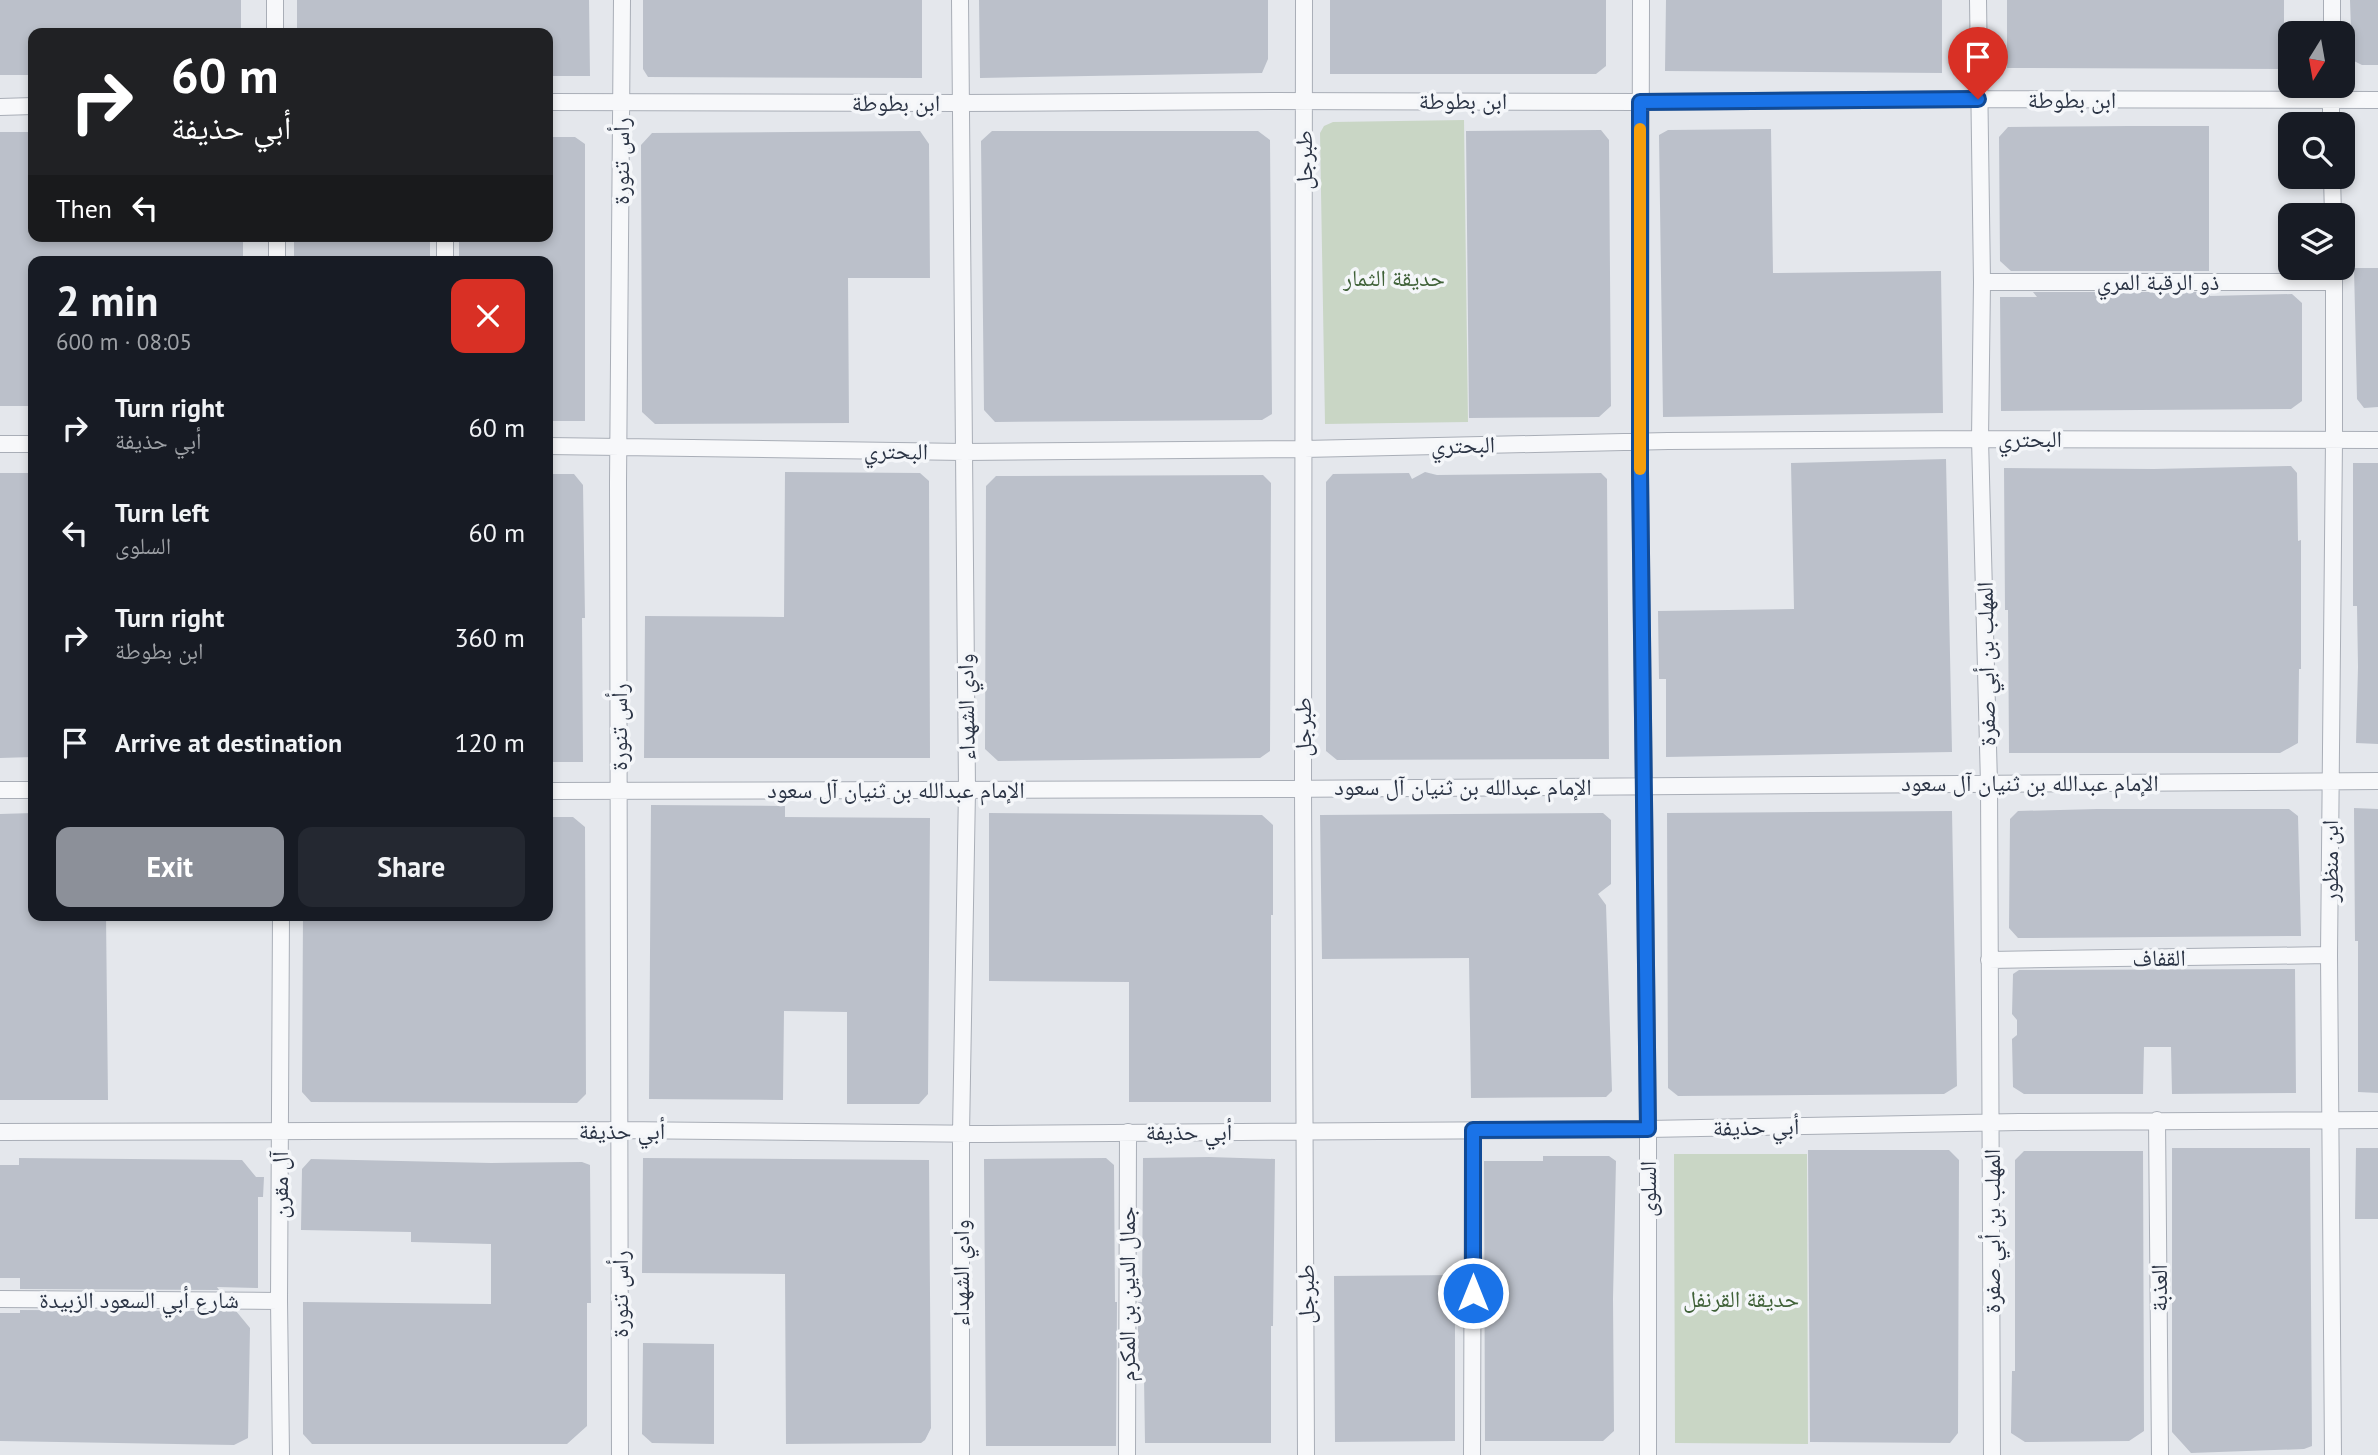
<!DOCTYPE html>
<meta charset="utf-8">
<style>
body{margin:0;font-family:"PT Sans","Noto Naskh Arabic",sans-serif;background:#242831;color:#f1f3f6;height:100vh;display:flex;flex-direction:column;font-size:26px;white-space:nowrap}
*{box-sizing:border-box;margin:0}
p{font-size:23px;color:#9ea1a6}
.icon{flex:none;width:38px;height:38px;fill:none;stroke:currentColor;stroke-width:2;stroke-linecap:round;stroke-linejoin:round}
.map{position:relative;flex:1;overflow:hidden}
.panel{position:absolute;left:28px;top:256px;width:525px;height:665px;display:flex;flex-direction:column;background:#171b24;border-radius:14px;box-shadow:0 4px 10px #0003}
.panel>*{flex:none}
.top-card{position:absolute;left:28px;top:28px;width:525px;height:214px;border-radius:14px;box-shadow:0 4px 10px #0003;background:#202124;color:#fff;overflow:hidden}
.needle{width:46px;rotate:191deg}
.buttons{position:absolute;left:2278px;top:21px;display:grid;gap:14px}
.buttons a{display:grid;place-items:center;width:77px;height:77px;border-radius:14px;background:#171b24;box-shadow:0 4px 10px #0003;font-size:35px}
.pin{position:absolute;display:grid;place-items:center;width:60px;height:60px;color:#fff;margin:-72px -30px;border-radius:50% 50% 50% 0;rotate:-45deg;box-shadow:0 0 7px #0007}
.pin .icon{rotate:45deg}
.me{position:absolute;width:77px;margin:-38px;rotate:0deg;stroke-linejoin:round;filter:drop-shadow(0 0 5px #0008)}
.turn{display:flex;align-items:center;gap:24px;height:147px;padding:0 28px;font-size:32px}
.turn .icon{width:91px;height:91px;stroke-width:2.5}
.turn b{display:block;font-size:49px;line-height:60px}
.then{display:flex;align-items:center;height:66px;padding:0 28px;background:#0003;gap:14px;font-size:26px}
.round{display:grid;place-items:center;flex:none;width:74px;height:74px;border-radius:14px;background:#242831}
.head{display:flex;align-items:center;justify-content:space-between;height:119px;padding:0 28px}
h1{font-size:42px;font-weight:800;line-height:52px}
.action{display:flex;gap:14px;margin-top:auto;padding:14px 28px}
.action a{flex:1;height:80px;border-radius:14px;background:#8c9099;color:#fff;font-size:28px;font-weight:800;line-height:80px;text-align:center}
.action a+a{background:#242831;color:#f1f3f6}
ul{padding:0;list-style:none}
li{display:flex;align-items:center;gap:21px;height:105px;padding:0 28px}
li div{flex:1}
li b{display:block;font-size:26px}
li em{font-style:normal}
.map>svg:first-child{display:block}
</style>
<div class="map">
<svg width="2378" height="1455" viewBox="0 0 2378 1455">
<rect width="100%" height="100%" fill="#e4e7ec"/>
<!-- green -->
<path fill="#c9d6c5" d="M1464 120 1468 422 1325 424 1320 133 1324 126 1333 122Z
M1674 1154H1807L1808 1444 1675 1443Z"/>
<!-- building -->
<path fill="#bbc0ca" d="M0 0H241V33H33V75H0Z
M297 0H589L590 76H548V33H297Z
M643 0H922V78L648 77 643 69Z
M979 0H1268V59L1262 73 980 78Z
M1330 0H1606V66L1596 74H1330Z
M1666 0H1942V73L1665 71Z
M2007 0H2284V69L2007 68Z
M2350 0H2378V65H2362L2352 60Z
M2130 126H2209V271H2011L2000 261 1999 137 2008 127Z
M1771 129 1773 273 1941 271 1943 413 1663 417 1659 135 1668 130Z
M1601 130 1609 140 1611 406 1599 417 1469 418 1466 131Z
M920 131 929 144 930 278H848L849 423 655 424 642 412 641 145 652 133Z
M992 131H1258L1270 140 1272 414 1262 420 995 422 984 410 981 141Z
M0 132H33V236H243V261H33V406H0Z
M548 137H575L585 144V421H548V261H459V236H548Z
M294 236H430V261H294Z
M2354 268H2378V407L2364 408 2357 399Z
M2033 292H2210V296L2292 294 2302 303V401L2291 409 2001 411 2000 297H2037Z
M1946 459 1952 752 1666 757V679H1659L1658 611 1794 609 1791 463Z
M2353 463H2378V744L2356 743 2358 667 2357 606H2353Z
M2291 466 2297 473 2298 541 2301 540V669H2299L2298 743 2280 753H2009L2008 610H2005L2004 468 2154 469Z
M785 472 920 473 929 481 930 758H644L645 616 784 617Z
M1425 472 1437 475 1601 473 1607 479 1609 759 1337 760 1326 751V482L1333 474 1409 473 1412 479Z
M0 473H33V757L0 758Z
M548 474H574L583 485 585 618H582L583 762H548Z
M1263 475 1271 483 1270 751 1260 758 998 761 985 749 986 486 996 476Z
M651 805 785 806V817L930 818 928 1094 919 1104H847V1012L784 1011 783 1100 649 1099Z
M2354 808 2378 809V1093L2358 1092V941H2355Z
M2097 809H2289L2298 816 2301 936 2018 938 2009 928 2010 819 2018 811Z
M1952 811 1957 1086 1944 1094 1678 1096 1668 1088 1667 813Z
M33 813V915H106L108 1100H0V814Z
M989 813 1262 815 1273 825V915H1271V1102H1129V982L989 981Z
M1603 813 1611 820V884L1598 894 1606 905 1612 1091 1606 1097 1471 1098 1469 958 1322 959 1320 815Z
M548 817H573L585 827 586 1094 577 1103 311 1102 302 1092 303 915H548Z
M2295 969 2296 1093 2172 1094 2171 1047H2144L2143 1094H2024L2013 1087 2012 1039 2017 1035V1020L2012 1014 2013 974 2019 970Z
M2172 1148H2310L2312 1446 2304 1449 2191 1453 2172 1432Z
M2356 1148H2378V1219H2355Z
M1808 1150H1949L1959 1160 1958 1433 1950 1443 1810 1442Z
M2024 1151H2143L2144 1431 2129 1441 2025 1442 2011 1433 2012 1371H2015V1160Z
M1543 1156H1609L1616 1161 1613 1299 1614 1431 1603 1441H1485L1484 1161H1543Z
M1209 1157 1275 1159 1273 1326H1271V1443H1145L1144 1377H1138V1302H1142L1143 1158Z
M19 1158 242 1160 256 1177H264L263 1197H258V1288L217 1287 219 1290 20 1289V1278H0V1165H19Z
M643 1158 929 1160 931 1428 925 1440 921 1443 786 1444 785 1274 642 1273Z
M1106 1158 1114 1165 1115 1302H1117L1116 1446H986L984 1159Z
M311 1159 491 1163 582 1162 590 1165 591 1303H587V1426L567 1444H312L303 1434V1302L491 1304V1244L411 1242V1232L301 1230 302 1169Z
M1455 1275V1441L1335 1442 1334 1276Z
M20 1310 236 1311 250 1328 248 1438 234 1445 0 1441V1313H20Z
M643 1343 714 1344V1444L652 1443 642 1434Z"/>
<g fill="none" stroke-linecap="round" stroke-linejoin="round">
<!-- minor casing -->
<g stroke="#a9aeb7" stroke-width="18">
<path id="minor" d="M275 0V33
M960 0 967 790 961 1134V1455
M1304 0 1303 788 1306 1455
M1641 0 1640 471 1648 1129V1455
M1978 0 1982 282 1980 439 1989 784 1992 1455
M2332 33V0
M2331 86V124
M548 102 960 103 1271 101 1640 102 1978 99 2378 100
M0 107 33 106
M2332 177 2333 215
M277 236V261
M445 261V236
M1982 282H2334
M0 444H33
M548 446 964 452 1304 449 1668 441 1980 439 2378 440
M0 790H33
M548 791 1275 789 2378 781
M281 915 279 1301 281 1455
M1989 960 2329 955
M2157 1120 2160 1455
M0 1132 619 1130 990 1134 1648 1129 2019 1122 2378 1120
M0 1299 279 1301
M620 1455 618 482 622 0
M1127 1455 1128 1132
M1472 1455 1473 1130
M2333 1455 2329 955 2334 440V268"/>
</g>
<!-- minor -->
<use href="#minor" stroke="#f7f8fa" stroke-width="16"/>
</g>
<g fill="none" stroke-linecap="round" stroke-linejoin="round">
<!-- route casing -->
<g stroke="#114b97" stroke-width="18">
<path id="route" d="M1473 1293V1130L1648 1129 1640 471V102L1978 99"/>
</g>
<!-- route -->
<use href="#route" stroke="#1a73e8" stroke-width="12"/>
<!-- slow -->
<path stroke="#f59e0b" stroke-width="12" d="M1640 129V469"/>
</g>
<g text-anchor="middle" stroke-width="7" stroke-linejoin="round" paint-order="stroke">
<!-- street labels -->
<g font-size="23" fill="#2b3445" stroke="#f4f6f9">
<text x="2072" y="108">ابن بطوطة</text>
<text x="1463" y="109">ابن بطوطة</text>
<text x="896" y="111">ابن بطوطة</text>
<text transform="translate(1304 160) rotate(-90)" y="8">طبرجل</text>
<text transform="translate(621 161) rotate(-90)" y="8">رأس تنورة</text>
<text x="2158" y="290">ذو الرقبة المري</text>
<text x="2030" y="447">البحتري</text>
<text transform="translate(1463 445) rotate(-1)" y="8">البحتري</text>
<text transform="translate(896 451) rotate(1)" y="8">البحتري</text>
<text transform="translate(1986 664) rotate(-91)" y="8">المهلب بن أبي صفرة</text>
<text transform="translate(966 707) rotate(-91)" y="8">وادي الشهداء</text>
<text transform="translate(619 727) rotate(-90)" y="8">رأس تنورة</text>
<text transform="translate(1303 727) rotate(-90)" y="8">طبرجل</text>
<text x="2030" y="791">الإمام عبدالله بن ثنيان آل سعود</text>
<text x="1463" y="795">الإمام عبدالله بن ثنيان آل سعود</text>
<text x="896" y="798">الإمام عبدالله بن ثنيان آل سعود</text>
<text transform="translate(2330 861) rotate(-90)" y="8">ابن منظور</text>
<text transform="translate(2159 958) rotate(-1)" y="8">القفاف</text>
<text transform="translate(1756 1127) rotate(-1)" y="8">أبي حذيفة</text>
<text x="622" y="1139">أبي حذيفة</text>
<text x="1189" y="1140">أبي حذيفة</text>
<text transform="translate(280 1185) rotate(-90)" y="8">آل مقرن</text>
<text transform="translate(1648 1189) rotate(-90)" y="8">السلوى</text>
<text transform="translate(1992 1231) rotate(-90)" y="8">المهلب بن أبي صفرة</text>
<text transform="translate(961 1273) rotate(-90)" y="8">وادي الشهداء</text>
<text transform="translate(2159 1288) rotate(-90)" y="8">العذبة</text>
<text transform="translate(620 1294) rotate(-90)" y="8">رأس تنورة</text>
<text transform="translate(1127 1294) rotate(-90)" y="8">جمال الدين بن المكرم</text>
<text transform="translate(1306 1294) rotate(-90)" y="8">طبرجل</text>
<text x="139" y="1308">شارع أبي السعود الزبيدة</text>
</g>
<!-- park labels -->
<g font-size="23" fill="#3f6138" stroke="#f4f6f9">
<text x="1394" y="286">حديقة الثمار</text>
<text x="1741" y="1307">حديقة القرنفل</text>
</g>
</g>
</svg>
<div class="buttons">
<a><svg class="needle" viewBox="-14 -14 28 28"><path d="M0-13l5 13h-10z" fill="#e53935"/><path d="M0 13l5-13h-10z" fill="#9ea1a6"/></svg></a>
<a><svg class="icon" aria-label="search" viewBox="0 0 24 24"><circle cx="10" cy="10" r="6"/><path d="M15 15l6 6"/></svg></a>
<a><svg class="icon" aria-label="layers" viewBox="0 0 24 24"><path d="M12 4l9 5-9 5-9-5zM3 14l9 5 9-5"/></svg></a>
</div>
<div class="pin" style="left:1978px;top:99px;background:#d93025"><svg class="icon" aria-label="arrive" viewBox="0 0 24 24"><path d="M6 21V4h12l-3 4 3 4H6"/></svg></div>
<svg class="me" style="left:1473px;top:1293px" viewBox="-20 -20 40 40"><circle r="17" fill="#1a73e8" stroke="#fff" stroke-width="3"/><path d="M0-11L8 9 0 5-8 9z" fill="#fff"/></svg>
<div class="top-card">
<div class="turn"><svg class="icon" aria-label="right" viewBox="0 0 24 24"><path d="M7 20v-9h11M14 6l5 5-5 5"/></svg><div><b>60 m</b>أبي حذيفة</div></div>
<div class="then">Then<svg class="icon" aria-label="left" viewBox="0 0 24 24"><path d="M17 20v-9H6M10 6l-5 5 5 5"/></svg></div>
</div>
<section class="panel">
<div class="head"><div><h1>2 min</h1><p>600 m · 08:05</p></div><a class="round" style="background:#d93025;color:#fff"><svg class="icon" aria-label="close" viewBox="0 0 24 24"><path d="M6 6l12 12M18 6L6 18"/></svg></a></div>
<ul>
<li><svg class="icon" aria-label="right" viewBox="0 0 24 24"><path d="M7 20v-9h11M14 6l5 5-5 5"/></svg><div><b>Turn right</b><p>أبي حذيفة</p></div><em>60 m</em></li>
<li><svg class="icon" aria-label="left" viewBox="0 0 24 24"><path d="M17 20v-9H6M10 6l-5 5 5 5"/></svg><div><b>Turn left</b><p>السلوى</p></div><em>60 m</em></li>
<li><svg class="icon" aria-label="right" viewBox="0 0 24 24"><path d="M7 20v-9h11M14 6l5 5-5 5"/></svg><div><b>Turn right</b><p>ابن بطوطة</p></div><em>360 m</em></li>
<li><svg class="icon" aria-label="arrive" viewBox="0 0 24 24"><path d="M6 21V4h12l-3 4 3 4H6"/></svg><div><b>Arrive at destination</b></div><em>120 m</em></li>
</ul>
<div class="action"><a>Exit</a><a>Share</a></div>
</section>
</div>
